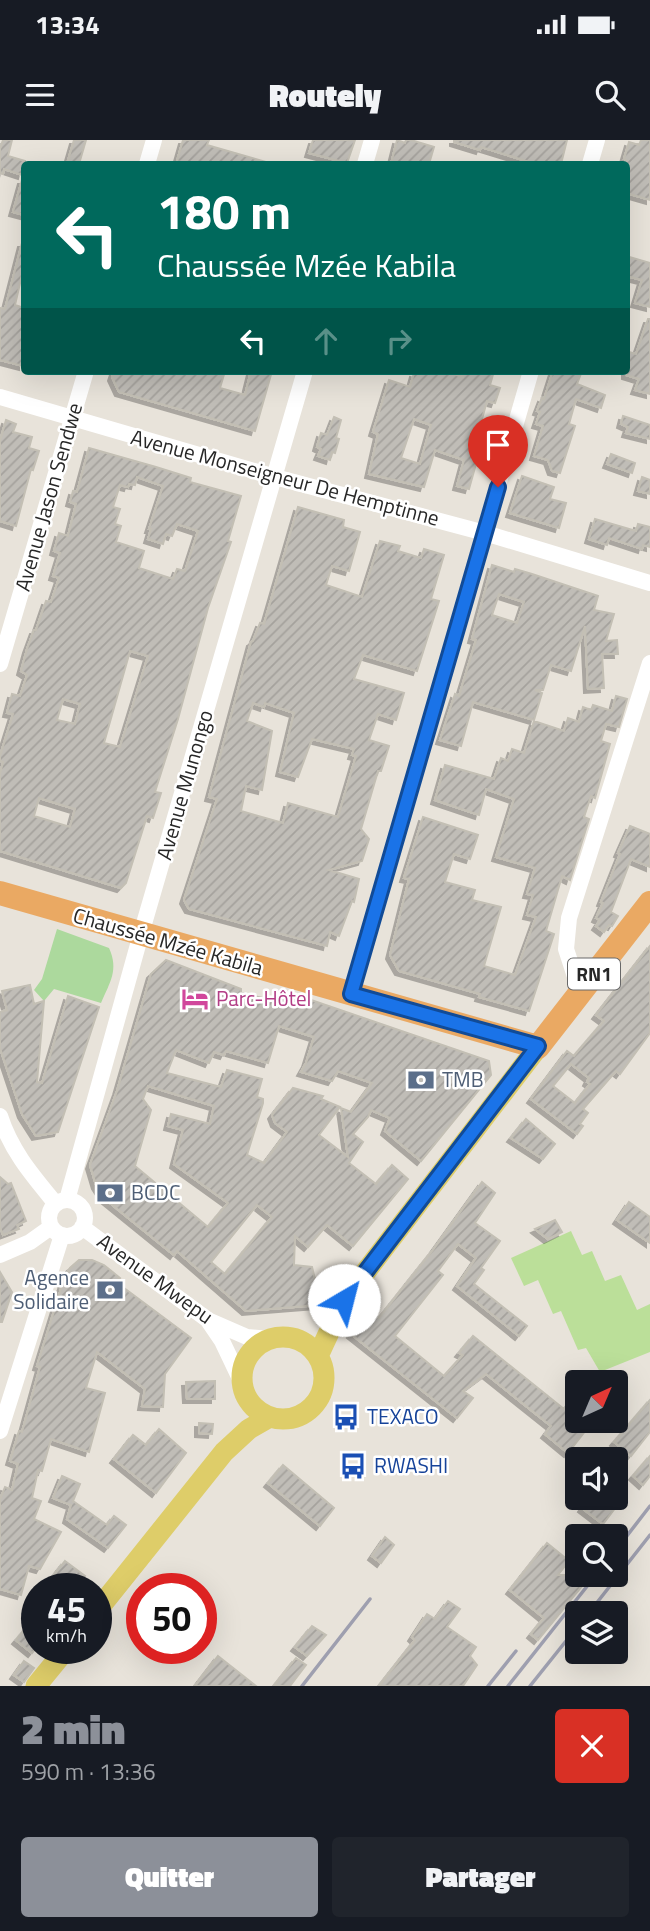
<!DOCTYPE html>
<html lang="fr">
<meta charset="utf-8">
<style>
body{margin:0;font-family:"Titillium Web",sans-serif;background:#20242c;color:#f1f3f6;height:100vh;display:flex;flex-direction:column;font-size:26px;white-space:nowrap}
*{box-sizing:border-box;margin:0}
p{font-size:23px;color:#9ea1a6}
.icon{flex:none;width:38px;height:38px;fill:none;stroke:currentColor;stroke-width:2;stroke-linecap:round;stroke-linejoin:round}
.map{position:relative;height:1546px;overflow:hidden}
.sheet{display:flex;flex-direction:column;background:#171b24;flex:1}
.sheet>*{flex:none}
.hud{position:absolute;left:21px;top:21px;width:609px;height:214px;border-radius:7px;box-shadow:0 7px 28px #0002;background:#00695c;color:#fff;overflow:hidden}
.needle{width:46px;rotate:44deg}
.controls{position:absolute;left:565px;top:1230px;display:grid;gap:14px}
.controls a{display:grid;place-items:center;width:63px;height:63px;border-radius:7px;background:#171b24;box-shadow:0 7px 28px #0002;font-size:35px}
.speed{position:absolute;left:21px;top:1433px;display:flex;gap:14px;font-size:35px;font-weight:700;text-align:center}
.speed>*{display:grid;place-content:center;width:91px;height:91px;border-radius:50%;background:#171b24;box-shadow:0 7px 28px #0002;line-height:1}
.speed small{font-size:18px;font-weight:400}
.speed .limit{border:10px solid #d22;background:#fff;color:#111}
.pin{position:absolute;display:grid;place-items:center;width:60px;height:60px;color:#fff;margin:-72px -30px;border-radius:50% 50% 50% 0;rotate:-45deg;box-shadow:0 0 7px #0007}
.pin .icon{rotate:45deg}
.me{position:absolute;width:77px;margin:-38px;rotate:37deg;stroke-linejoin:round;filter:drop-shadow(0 0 5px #0008)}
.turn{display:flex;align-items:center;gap:24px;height:147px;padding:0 21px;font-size:32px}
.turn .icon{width:91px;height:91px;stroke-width:2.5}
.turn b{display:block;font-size:49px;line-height:60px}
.lanes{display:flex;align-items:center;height:66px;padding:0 21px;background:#0003;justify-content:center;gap:35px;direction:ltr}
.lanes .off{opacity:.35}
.round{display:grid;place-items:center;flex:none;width:74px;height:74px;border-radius:7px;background:#20242c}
.summary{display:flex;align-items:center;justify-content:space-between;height:119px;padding:0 21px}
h1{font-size:42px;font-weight:800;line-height:52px;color:#8c9099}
.cta{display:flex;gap:14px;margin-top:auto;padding:14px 21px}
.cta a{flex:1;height:80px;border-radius:7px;background:#8c9099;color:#fff;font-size:28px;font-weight:800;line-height:80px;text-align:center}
.cta a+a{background:#20242c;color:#f1f3f6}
.status{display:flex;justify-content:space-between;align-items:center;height:49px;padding:0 35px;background:#171b24;direction:ltr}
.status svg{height:19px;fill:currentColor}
header{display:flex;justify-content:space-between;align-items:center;height:91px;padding:0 21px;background:#171b24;font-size:32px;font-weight:800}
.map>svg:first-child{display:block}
</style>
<div class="status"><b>13:34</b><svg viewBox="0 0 49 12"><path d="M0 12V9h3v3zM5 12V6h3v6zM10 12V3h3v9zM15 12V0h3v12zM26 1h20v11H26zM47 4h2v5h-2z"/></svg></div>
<header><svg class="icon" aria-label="menu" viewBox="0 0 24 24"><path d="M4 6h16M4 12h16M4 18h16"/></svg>Routely<svg class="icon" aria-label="search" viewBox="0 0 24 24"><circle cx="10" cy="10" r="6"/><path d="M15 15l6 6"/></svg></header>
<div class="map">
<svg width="650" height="1546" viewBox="0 0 650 1546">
<defs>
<pattern id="building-hatch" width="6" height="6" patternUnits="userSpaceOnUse" patternTransform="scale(1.75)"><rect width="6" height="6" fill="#c0bdb7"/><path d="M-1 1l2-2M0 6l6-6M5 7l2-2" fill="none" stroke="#a5a29d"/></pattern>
<filter id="shadow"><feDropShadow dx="-4" dy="4" stdDeviation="0" flood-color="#0004"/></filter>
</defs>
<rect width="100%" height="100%" fill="#e8e3da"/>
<!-- park -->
<path fill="#acd99d" d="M57 789 109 808C119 830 110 842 101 863L54 849 44 861 34 850 42 839Z"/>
<!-- pitch -->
<path fill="#bbdf99" d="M571 1091 582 1115 592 1111 605 1141 621 1135 637 1170 650 1164V1212L600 1232 586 1208 578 1210 561 1171 553 1174 538 1140 524 1146 511 1118Z"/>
<!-- building -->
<path fill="url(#building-hatch)" stroke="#c3bfb4" stroke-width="2" fill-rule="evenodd" filter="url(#shadow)" d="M3 0H12L8 16 25 21 22 35 4 29 3 34 0 33V9Z
M74 0H86L79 24H67Z
M183 0H209L207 5 266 22V24H188L177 21Z
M313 0H355L347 23 309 13Z
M397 0 405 3 406 0H411L434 7 429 24H391Z
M454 0H567L561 24H536L481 7 480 10 454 2Z
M641 0H650V60L626 53V20L624 19 629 2 639 5Z
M22 40H24V75L13 72Z
M22 103H24V126L15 165 24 168 23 226 0 220V168L5 169Z
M626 116 650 123V167L635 163 642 140 626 136Z
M648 179H650V254L635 250 639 239 626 235V211L636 214Z
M114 231H225L220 248 245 255 251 231H272L255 291 119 252 112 237Z
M422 231H443L463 237 464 231H494L490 245 500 248 495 263 487 261 475 304 481 306 469 349 457 346 464 320 435 310 424 347 369 334 378 294 373 292 389 240 410 247 414 233 421 235ZM414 279 431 285 420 324 401 318Z
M553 231H582L577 244 605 255 601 268 576 259 569 284 575 286 560 333 552 331 548 320 534 316 543 286 536 284 540 272 537 271 542 258 544 259Z
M623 276 650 285V299L626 293 628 287 621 284Z
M334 277 341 280 336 298 339 299 335 313 332 312 330 320 318 316 321 309 317 307 321 293 327 295Z
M6 280 16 284 13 292 32 297 29 308 39 311 33 330 31 329 16 386 0 381V301Z
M89 308 156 327 191 338 190 342 241 356 228 401 231 402 208 468 178 579 155 652 161 653 153 678 147 676 126 743 121 748 0 711V634L3 622 0 621V616L13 574 7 573 12 554 20 556 27 535 21 531 27 509 34 490H36L46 461 51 462 59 438 53 436 60 413 54 411 59 393 68 396 76 364 70 362 73 351 77 352ZM137 337 163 346 149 389H151L148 399 163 404 166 394 172 396 177 384 198 391 185 431 177 429 173 439 139 428 144 411 116 402 121 386 115 384 120 369 113 367 120 345 128 347 129 344 135 345ZM130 511 148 516 120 607 104 603ZM63 559 80 564 75 584 57 580ZM39 658 75 669 70 687 34 676Z
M611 314 635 323 632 333 607 324Z
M522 336 554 347 550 359 566 363 559 388 510 373Z
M642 337 650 340V354L638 351Z
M298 367 344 380 343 387 360 392 349 431 332 426 326 445 362 457 380 401 400 406 398 411 421 418 424 409 444 415 431 459 439 461 417 531 363 515 354 539 404 553 396 580 378 574 369 600 389 606 381 631H378L361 689 369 699 362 721 329 730 359 739 354 762 352 761 339 796 330 792 327 806 189 769 184 760 217 659 209 657 251 502 253 501 260 483 264 484ZM253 563 264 567 265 563 294 573 280 632 298 637 312 599 354 609 352 615 356 616 338 677 288 663 283 683 241 671 246 646 262 650 272 591 247 581Z
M595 379 636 391 638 384 650 387V407L643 405 642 409 609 398 607 405 589 399Z
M492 425 514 432 515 429 532 434 598 456 594 470 614 474 606 501 617 500 618 514H602L604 548 588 549 585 486 571 531 551 525 543 550H535L542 553 534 580 473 562 461 606 440 600 455 554 459 556 476 500 472 499ZM499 454 524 462 517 483 492 475Z
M616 556 627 559 619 587 606 584 601 601 610 604 595 658 591 656 584 677 589 679 570 740 562 736 546 791 554 794 529 871 479 857 480 854 399 831 390 815 409 739 404 738 423 677 478 695 470 719 454 714 445 742 475 750 472 760 501 767 484 826 515 835 536 777 527 775 533 755 527 754 535 728 496 717 514 659 486 649 479 675 435 660 445 625 494 639 501 618 508 621 512 609 524 613 534 581 564 591 568 578 579 582 583 567 591 570 593 565 612 571Z
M630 686 650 694V727L631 719 611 772 618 776 612 786 609 785 604 792 596 786 600 780 596 778 603 763 601 762 620 714 618 713Z
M650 806V893L620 934 616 931 583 969 588 973 580 984 583 986 577 994 531 959 567 911 574 916 604 881 596 875ZM571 924 589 938 587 942 590 944 575 963 553 946Z
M166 820 241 849V853L285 863 288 852 489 921 491 935 421 1021 385 991 390 978 371 970 368 977 353 994 363 1002 349 1023 376 1044 392 1025 408 1039 353 1106 327 1085 308 1107 295 1096 294 1125 312 1127 319 1155V1165L246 1171 177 1111 174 1115 105 1059 96 1045 90 1025 117 951 151 834ZM279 886 314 897 306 923 301 932 332 941 338 931 372 943 351 972 341 968 348 1017 319 995 340 967 321 959 323 956 293 948 272 975 275 983 287 992 264 1023 247 1015 263 963V959L257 957 262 939 227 930 221 947 167 933 176 910 209 923 214 912 224 915 226 911 268 923ZM148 946 214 966 210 984 171 974 168 986 183 990 174 1024 228 1063 208 1087 135 1026 151 970 143 959ZM257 1065 272 1077 225 1134 211 1122Z
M30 845 34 864 44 861 37 942 42 943 68 856 99 867 58 992 36 996 22 974 0 908V872L7 870 2 851Z
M526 979 555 1004 543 1019 511 998Z
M0 1037 8 1044 11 1043 26 1081 17 1085 19 1089 3 1095 0 1087Z
M482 1042 495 1053 475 1083 500 1101 481 1128 484 1130 474 1144 527 1186 519 1196 457 1146 476 1118 458 1104 438 1131 443 1135 395 1196 444 1236 463 1215 459 1213 473 1196 564 1269 578 1253V1281H593L568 1313 545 1294 551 1286 486 1234 463 1251 473 1258 457 1278 351 1194 369 1171 379 1178 433 1110Z
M629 1062 650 1077V1103L617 1080Z
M555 1080 562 1092 548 1099 535 1089Z
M79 1120H92L104 1125 120 1138 116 1142 191 1198 165 1234 163 1267 142 1266 145 1249 97 1212 86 1248 105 1253 89 1312 51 1299 42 1331 38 1330 32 1358 41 1361 34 1379 61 1392 40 1429 29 1426 21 1455 0 1449V1359L5 1347 12 1350 18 1324 10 1321 19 1291 22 1292 40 1227 37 1226 64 1139 70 1128Z
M0 1132 12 1152 2 1182H0Z
M215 1241V1259H187L186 1242Z
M650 1260V1292L631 1316 614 1302Z
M199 1283 213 1284 212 1294 199 1293Z
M159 1289 186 1313 156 1353 114 1319 133 1295 146 1305Z
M650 1316V1336L643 1345 633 1336Z
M283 1325 334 1368 320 1386 268 1343Z
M62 1336 80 1344 73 1361 107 1385 114 1376 126 1385 108 1408 67 1379 71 1365 53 1358Z
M589 1358H612L609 1362 616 1367 603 1384 582 1368Z
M385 1397 394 1405 381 1423 372 1416Z
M547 1403 569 1421 558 1435H591L538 1500 531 1494 544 1478 510 1450Z
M65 1421 85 1436 75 1449H43Z
M164 1438 178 1449H156Z
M448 1461 460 1469 447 1487 476 1507 470 1516 477 1525 463 1546H379L415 1500 412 1497 427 1474 435 1479Z
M37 1475V1507L32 1513 16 1500Z
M312 1486 326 1495 307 1516 295 1507Z
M218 1516 256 1546H195Z
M296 1518 306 1525 290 1546H274Z
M24 1521 34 1528 24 1542 14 1535Z"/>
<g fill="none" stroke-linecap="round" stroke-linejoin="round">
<!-- minor -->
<path stroke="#fff" stroke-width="16" d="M147 24 154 0
M365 24 372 0
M590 24 597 0
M0 257 275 337 485 393 650 443
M0 524 86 231
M580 852 566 809 569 778 650 523
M351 854 531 231
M0 976C11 1011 33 1036 56 1064
M67 1060 141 794 305 231
M49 1078a18 18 0 1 1 36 0a18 18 0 1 1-36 0Z
M82 1087 208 1180 247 1197 269 1199
M0 1115 30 1102 51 1087
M209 1182 222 1201 242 1243
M0 1291 62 1095"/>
<!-- major -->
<path stroke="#decd69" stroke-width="21" d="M242 1238a41 41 0 1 1 82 0a41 41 0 1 1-82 0Z
M318 1216 344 1160 538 907
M96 1472 224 1312 249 1289 270 1277
M36 1546 67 1508"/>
<!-- highway -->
<path stroke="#eaa963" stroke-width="24" d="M0 753 538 907 650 763"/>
<!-- rail -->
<path stroke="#9e9faf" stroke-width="3.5" d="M616 1410 650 1366
M588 1474 650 1395
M302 1546 370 1459
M488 1546 516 1511
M508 1546 596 1435
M530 1546 578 1486"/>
</g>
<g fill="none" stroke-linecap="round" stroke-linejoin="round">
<!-- route casing -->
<g stroke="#114b97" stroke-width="18">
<path id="route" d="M344 1160 538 906 351 854 498 347"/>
</g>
<!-- route -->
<use href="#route" stroke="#1a73e8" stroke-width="12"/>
</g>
<!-- icons -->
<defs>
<g id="hotel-bare" transform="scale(2.1)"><path d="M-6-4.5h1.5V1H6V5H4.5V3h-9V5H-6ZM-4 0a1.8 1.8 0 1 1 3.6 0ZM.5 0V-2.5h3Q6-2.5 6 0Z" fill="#d1479c" stroke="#fff" stroke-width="2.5" paint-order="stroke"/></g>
<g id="bank-bare" transform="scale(2.1)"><path d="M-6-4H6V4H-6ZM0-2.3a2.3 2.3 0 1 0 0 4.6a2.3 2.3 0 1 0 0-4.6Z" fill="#5c6f8a" stroke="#fff" stroke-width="2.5" paint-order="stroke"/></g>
<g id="bus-bare" transform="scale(2.1)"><path d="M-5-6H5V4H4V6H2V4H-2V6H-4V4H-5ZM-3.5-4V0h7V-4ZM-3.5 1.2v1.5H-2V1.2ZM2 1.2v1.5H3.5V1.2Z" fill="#1a4fb4" stroke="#fff" stroke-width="2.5" paint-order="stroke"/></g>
</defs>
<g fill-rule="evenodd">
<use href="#hotel-bare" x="195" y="859"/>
<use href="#bank-bare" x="421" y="940"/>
<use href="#bank-bare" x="110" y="1053"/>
<use href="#bank-bare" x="110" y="1150"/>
<use href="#bus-bare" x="346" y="1277"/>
<use href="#bus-bare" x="353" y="1326"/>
</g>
<g text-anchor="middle" stroke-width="5" stroke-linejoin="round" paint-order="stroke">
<!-- shield labels -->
<rect fill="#fff" stroke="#686868" stroke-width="2" x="568" y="818.5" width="52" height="31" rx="5"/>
<g font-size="19" font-weight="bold" fill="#272727">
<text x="594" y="841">RN1</text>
</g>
<!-- street labels -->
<g font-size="21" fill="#272727" stroke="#fff">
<text transform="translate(285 338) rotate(15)" y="7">Avenue Monseigneur De Hemptinne</text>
<text transform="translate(49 357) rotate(-74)" y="7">Avenue Jason Sendwe</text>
<text transform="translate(185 645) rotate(-74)" y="7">Avenue Munongo</text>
<text transform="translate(168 802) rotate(16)" y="7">Chaussée Mzée Kabila</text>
<text transform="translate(155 1139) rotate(36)" y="7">Avenue Mwepu</text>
</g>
<!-- hotel labels -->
<g font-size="21" fill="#b23c85" stroke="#fff" text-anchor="start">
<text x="216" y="866">Parc-Hôtel</text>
</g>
<!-- service labels -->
<g font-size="21" fill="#4e5e75" stroke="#fff" text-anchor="start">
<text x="442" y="947">TMB</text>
<text x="131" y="1060">BCDC</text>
<text x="89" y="1145" text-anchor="end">Agence<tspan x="89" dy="24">Solidaire</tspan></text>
</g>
<!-- transit labels -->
<g font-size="21" fill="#164399" stroke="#fff" text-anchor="start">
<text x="367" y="1284">TEXACO</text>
<text x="374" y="1333">RWASHI</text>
</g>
</g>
</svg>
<div class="controls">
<a><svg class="needle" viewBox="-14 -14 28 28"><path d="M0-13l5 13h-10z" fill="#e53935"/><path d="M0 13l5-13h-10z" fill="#9ea1a6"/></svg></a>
<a><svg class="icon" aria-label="sound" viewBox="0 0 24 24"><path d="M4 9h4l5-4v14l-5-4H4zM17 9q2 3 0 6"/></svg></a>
<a><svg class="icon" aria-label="search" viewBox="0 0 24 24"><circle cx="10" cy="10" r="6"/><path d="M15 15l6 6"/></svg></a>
<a><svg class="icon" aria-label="layers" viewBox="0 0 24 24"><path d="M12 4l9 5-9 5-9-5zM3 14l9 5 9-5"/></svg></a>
</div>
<div class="speed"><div>45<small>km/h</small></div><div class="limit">50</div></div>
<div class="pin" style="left:498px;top:347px;background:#d93025"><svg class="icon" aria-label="arrive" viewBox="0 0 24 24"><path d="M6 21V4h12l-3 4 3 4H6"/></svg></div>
<svg class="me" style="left:344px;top:1160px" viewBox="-20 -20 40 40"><circle r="19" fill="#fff"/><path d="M0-13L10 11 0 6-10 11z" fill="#1a73e8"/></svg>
<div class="hud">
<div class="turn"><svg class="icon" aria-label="left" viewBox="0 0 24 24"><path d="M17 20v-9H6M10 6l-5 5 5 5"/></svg><div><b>180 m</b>Chaussée Mzée Kabila</div></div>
<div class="lanes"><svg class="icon" aria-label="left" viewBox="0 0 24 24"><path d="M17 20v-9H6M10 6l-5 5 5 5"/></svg><svg class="icon off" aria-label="ahead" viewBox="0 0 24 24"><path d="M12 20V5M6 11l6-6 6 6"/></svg><svg class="icon off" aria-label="right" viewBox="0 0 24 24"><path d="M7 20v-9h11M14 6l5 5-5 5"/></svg></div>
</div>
</div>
<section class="sheet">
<div class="summary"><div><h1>2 min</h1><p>590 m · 13:36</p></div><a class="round" style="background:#d93025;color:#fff"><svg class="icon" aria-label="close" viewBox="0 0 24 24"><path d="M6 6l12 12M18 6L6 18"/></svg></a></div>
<div class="cta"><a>Quitter</a><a>Partager</a></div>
</section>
